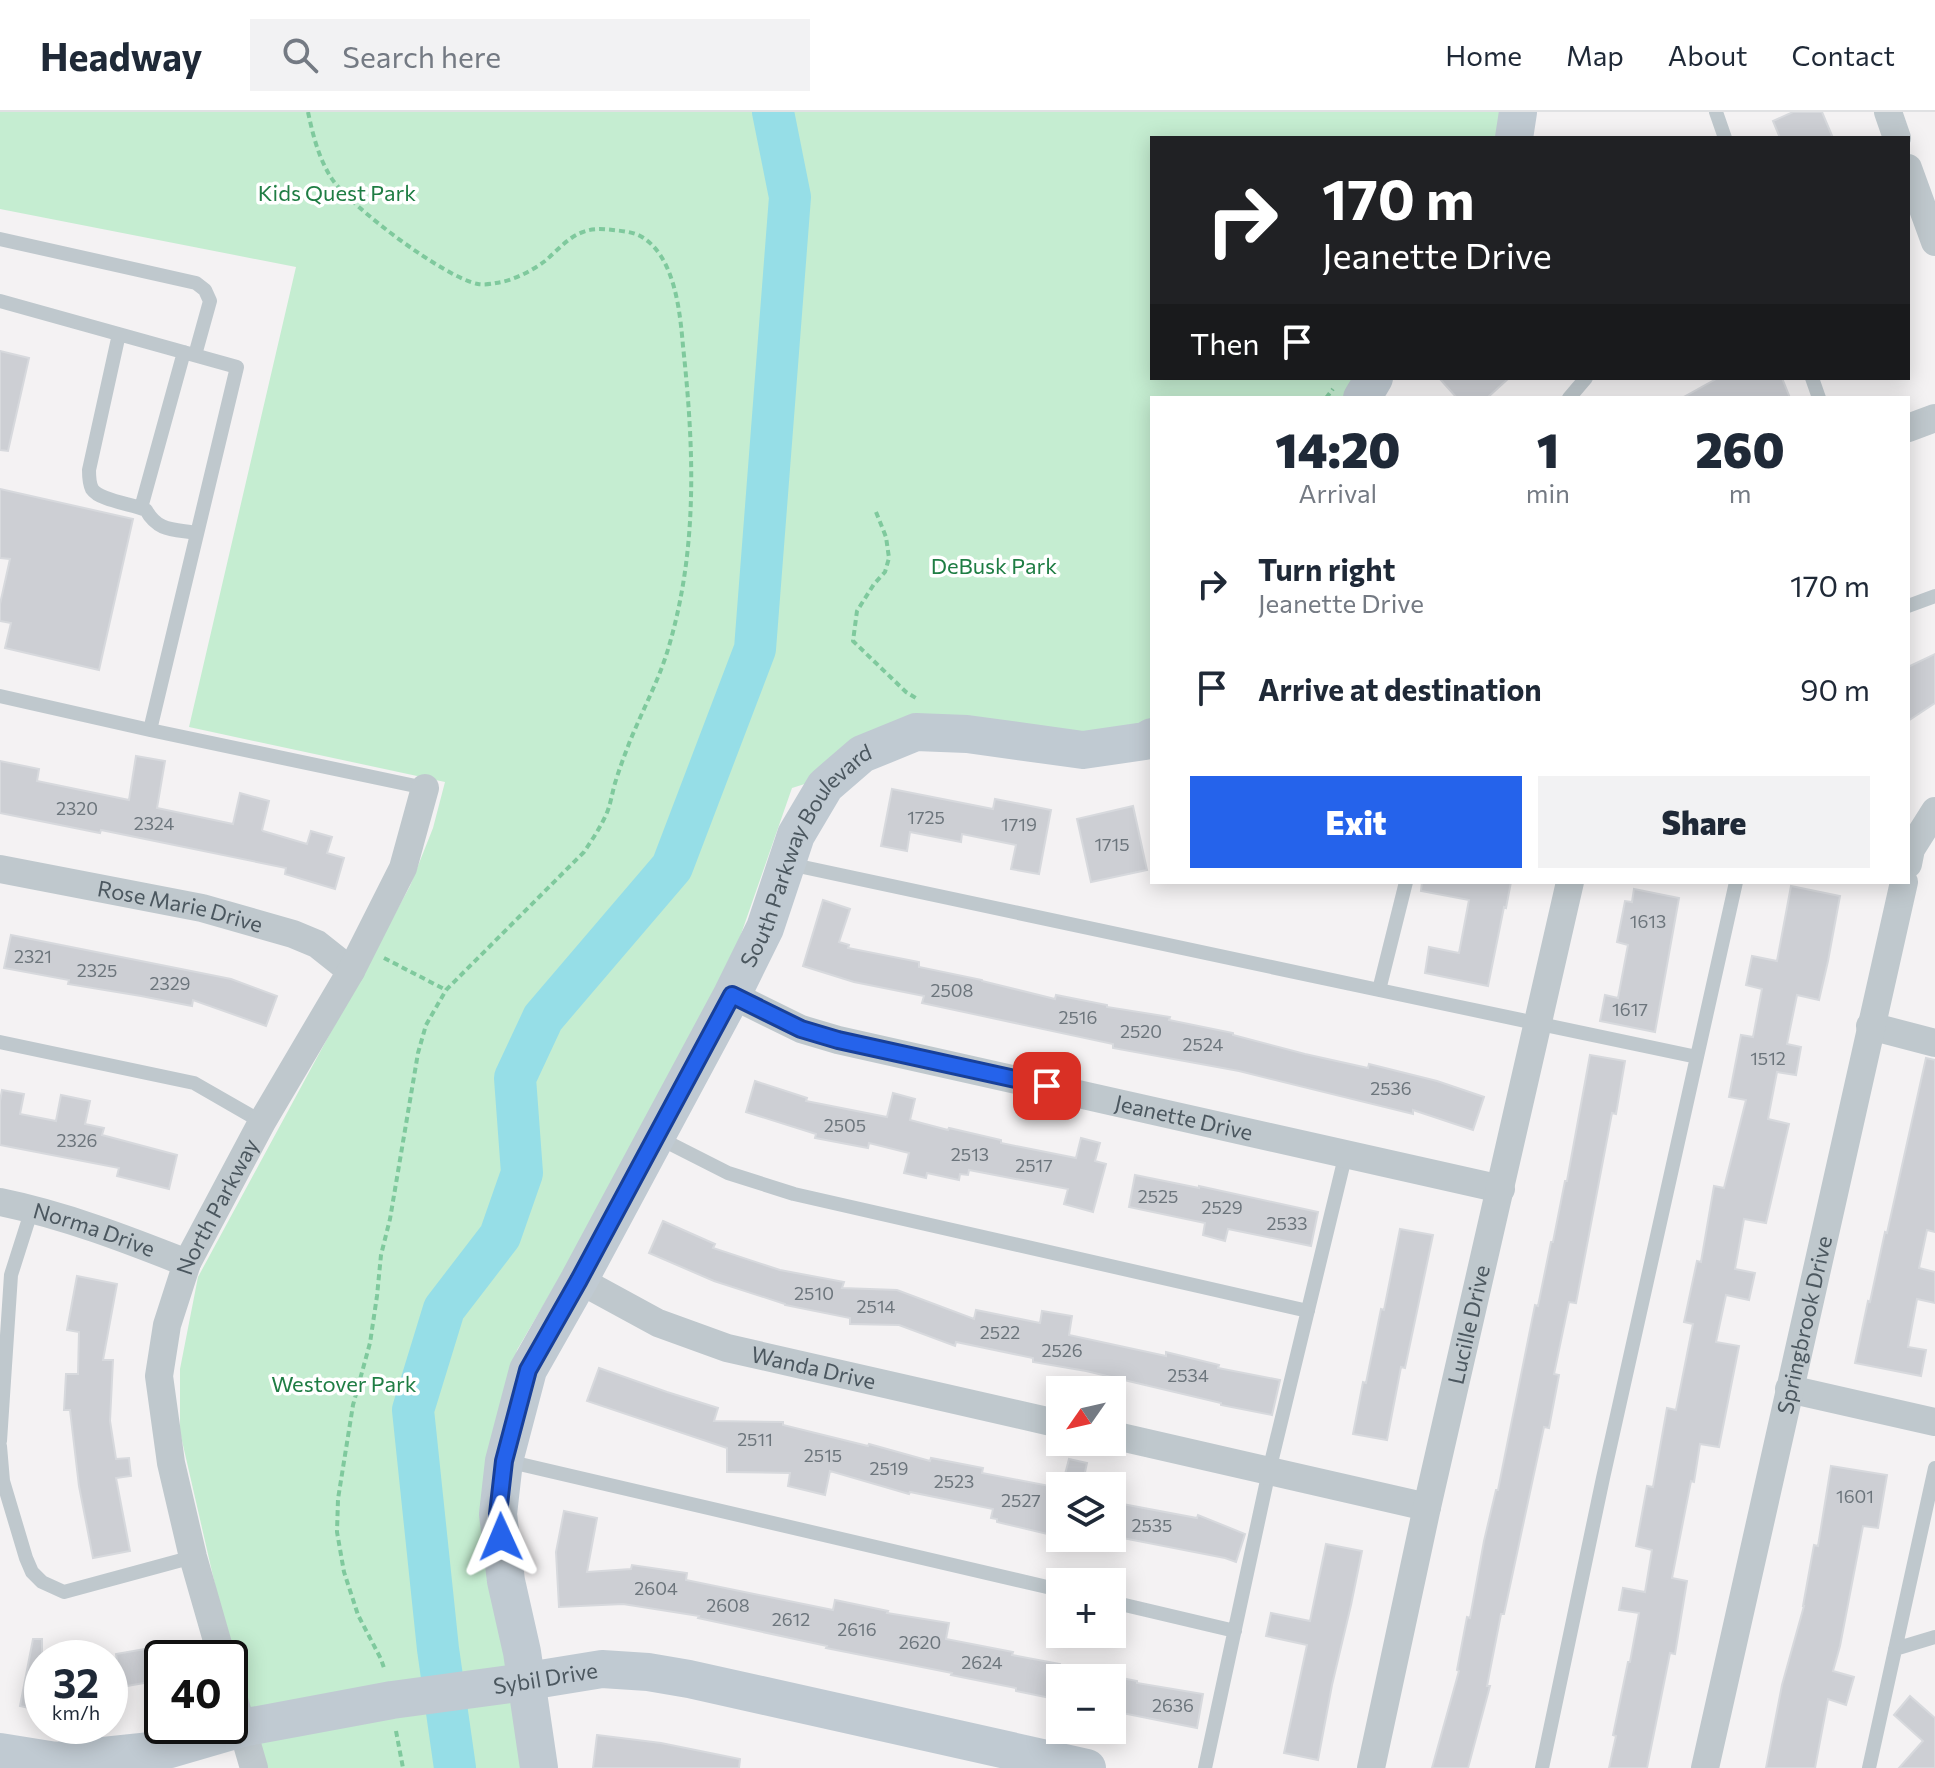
<!DOCTYPE html>
<meta charset="utf-8">
<style>
body{margin:0;font-family:Commissioner,sans-serif;background:#f2f2f3;color:#1f2937;height:100vh;display:flex;flex-direction:column;font-size:30px;white-space:nowrap}
*{box-sizing:border-box;margin:0}
p{font-size:26px;color:#747a83}
.icon{flex:none;width:44px;height:44px;fill:none;stroke:currentColor;stroke-width:2;stroke-linecap:round;stroke-linejoin:round}
.map{position:relative;flex:1;overflow:hidden}
.panel{position:absolute;left:1150px;top:284px;width:760px;height:488px;display:flex;flex-direction:column;background:#fff;border-radius:0px;box-shadow:0 4px 20px #0003}
.panel>*{flex:none}
.hud{position:absolute;left:1150px;top:24px;width:760px;height:244px;border-radius:0px;box-shadow:0 4px 20px #0003;background:#202124;color:#fff;overflow:hidden}
.needle{width:52px;rotate:236deg}
.tools{position:absolute;left:1046px;top:1264px;display:grid;gap:16px}
.tools a{display:grid;place-items:center;width:80px;height:80px;border-radius:0px;background:#fff;box-shadow:0 4px 20px #0003;font-size:40px}
.speed{position:absolute;left:24px;top:1528px;display:flex;gap:16px;font-size:40px;font-weight:700;text-align:center}
.speed>*{display:grid;place-content:center;width:104px;height:104px;border-radius:50%;background:#fff;box-shadow:0 4px 20px #0003;line-height:1}
.speed small{font-size:20px;font-weight:400}
.speed .limit{border:4px solid #111;border-radius:12px;background:#fff;color:#111}
.pin{position:absolute;display:grid;place-items:center;width:68px;height:68px;color:#fff;margin:-34px;border-radius:16px;box-shadow:0 4px 12px #0006}
.me{position:absolute;width:88px;margin:-44px;rotate:359deg;stroke-linejoin:round;filter:drop-shadow(0 0 6px #0008)}
.turn{display:flex;align-items:center;gap:28px;height:168px;padding:0 40px;font-size:36px}
.turn .icon{width:104px;height:104px;stroke-width:2.5}
.turn b{display:block;font-size:56px;line-height:68px}
.then{display:flex;align-items:center;height:76px;padding:0 40px;background:#0003;gap:16px;font-size:30px}
.eta{display:flex;justify-content:space-evenly;align-items:center;height:136px;text-align:center}
.eta b{font-size:48px;font-weight:800;line-height:56px}
.cta{display:flex;gap:16px;margin-top:auto;padding:16px 40px}
.cta a{flex:1;height:92px;border-radius:0px;background:#2563eb;color:#fff;font-size:32px;font-weight:800;line-height:92px;text-align:center}
.cta a+a{background:#f2f2f3;color:#1f2937}
ul{padding:0;list-style:none}
li{display:flex;align-items:center;gap:24px;height:104px;padding:0 40px}
li div{flex:1}
li b{display:block;font-size:30px}
li em{font-style:normal}
header{display:flex;align-items:center;gap:48px;box-sizing:border-box;height:112px;padding:0 40px;background:#fff;border-bottom:2px solid #e0e1e3}
header strong{font-size:38px}
nav{display:flex;gap:44px;margin-inline-start:auto;font-size:28px}
.search{width:560px;height:72px;background:#f2f2f3;display:flex;align-items:center;gap:20px;box-sizing:border-box;padding:0 28px;border-radius:0px;color:#747a83;font-size:30px}
.map>svg:first-child{display:block}
</style>
<header>
<strong>Headway</strong>
<div class="search"><svg class="icon" aria-label="search" viewBox="0 0 24 24"><circle cx="10" cy="10" r="6"/><path d="M15 15l6 6"/></svg>Search here</div>
<nav><a>Home</a><a>Map</a><a>About</a><a>Contact</a></nav>
</header>
<div class="map">
<svg width="1935" height="1656" viewBox="0 0 1935 1656">
<rect width="100%" height="100%" fill="#f4f2f3"/>
<!-- green -->
<path fill="#c5edd1" d="M0 0H1505L1499 26H1152V266H1361L1345 286H1152V609L1110 626 952 608 811 670 792 676 731 851 631 1044 517 1238 485 1401 528 1656H257L180 1320V1257L198 1165 410 774 433 716 445 670 189 615 296 155 0 97Z"/>
<g fill="none" stroke-linecap="round" stroke-linejoin="round">
<!-- river -->
<path stroke="#96dee7" stroke-width="42" d="M455 1656 438 1537 413 1298 444 1197 500 1124 522 1061 515 966 543 906 672 755 755 537 790 85 773 0"/>
</g>
<!-- building -->
<path fill="#cdcfd4" stroke="#d7d9dd" stroke-width="2" d="M1793 0H1822L1833 26H1780L1773 9Z
M0 239 29 246 8 339 0 338Z
M1439 266H1509L1487 286H1457Z
M1718 266H1782L1790 286H1682Z
M0 377 133 407 99 558 5 536 11 511 0 509V492L10 447 0 446Z
M1935 542V591L1908 609V555Z
M136 644 165 649 157 696 233 712 240 681 269 689 262 718 263 719 307 732 311 719 332 725 327 741 344 746 335 777 285 762 286 756 101 718 100 721 0 701V649L39 657 37 669 129 688Z
M892 677 993 697 995 687 1051 698 1039 762 1011 757 1016 733 962 722 961 730 910 720 907 739 881 734Z
M1133 694 1147 758 1091 770 1077 707Z
M1422 770H1511L1506 796 1504 795 1488 874 1425 861 1429 835 1459 841 1469 788 1421 779Z
M1791 774 1840 784 1828 849 1819 888 1797 883 1787 932 1801 935 1796 963 1777 960 1768 1007 1789 1012 1766 1111 1744 1107 1735 1157 1755 1161 1749 1188 1726 1183 1716 1230 1739 1234 1719 1335 1700 1332 1694 1370 1691 1369 1672 1466 1687 1469 1675 1542 1670 1541 1647 1656H1609L1616 1624 1613 1623 1628 1550H1630L1639 1501 1619 1498 1623 1476 1645 1480 1652 1438 1636 1434 1647 1374 1653 1375 1667 1296 1676 1298 1693 1212 1684 1210 1697 1149 1701 1150 1714 1074 1724 1076 1746 988 1729 985 1741 923 1753 925 1762 877 1746 873 1752 844 1777 849Z
M1634 777 1679 786 1655 920 1600 909 1605 883 1618 886 1628 833 1617 830 1625 789 1632 790Z
M823 788 850 797 839 830 849 833 848 836 919 850V855L982 868V869L1055 887 1056 883 1107 893V895L1170 905 1169 908 1233 921V923L1305 942 1368 956 1369 952 1437 969 1484 985 1473 1018 1413 998V1002L1239 959 1113 936V932L922 891 924 884 854 870 803 854Z
M11 823 231 867 277 884 266 914 193 888 192 894 141 884 68 872 69 868 4 856Z
M1590 943 1625 949 1616 1002 1612 1001 1576 1191 1569 1190 1554 1262 1559 1263 1549 1316 1544 1315 1504 1502H1501L1487 1574H1490L1468 1656H1432L1459 1559 1457 1558 1467 1505 1470 1506 1484 1429 1496 1378H1498L1535 1193 1538 1194 1551 1130H1553L1565 1069H1567Z
M1926 946 1935 948V1120L1927 1118 1919 1156 1935 1160V1191L1917 1187 1908 1235 1926 1238 1921 1264 1855 1251 1868 1189 1870 1190 1885 1120 1887 1121Z
M755 969 807 986 806 989 887 1005 893 981 915 987 910 1008 948 1018 949 1016 1001 1028V1031L1076 1046 1081 1026 1100 1031 1095 1049 1106 1052 1093 1100 1064 1092 1068 1077 969 1058 968 1063 960 1062 959 1068 927 1061 926 1066 904 1061 909 1041 869 1031 868 1036 815 1026 816 1022 746 1000Z
M2 978 24 982 20 1002 56 1009 61 983 90 989 85 1012 104 1016 102 1023 177 1043 169 1077 117 1064 119 1056 0 1033V989Z
M1135 1063 1199 1076V1074L1318 1100 1311 1134 1228 1117 1225 1129 1203 1123 1205 1111 1129 1095Z
M663 1109 715 1132 713 1136 780 1158 844 1170 842 1176 897 1178 974 1207 976 1198 1040 1211 1042 1199 1072 1204 1069 1223 1166 1244V1240L1219 1253 1218 1256 1280 1268 1272 1303 1221 1293V1291L1086 1259 1033 1250V1246L956 1230 955 1234 899 1213 850 1212V1206L785 1193V1192L714 1169 649 1141Z
M1400 1117 1433 1123 1405 1256 1401 1255 1387 1328 1353 1322 1363 1270 1366 1271 1381 1197 1384 1198Z
M77 1164 117 1172 103 1248H113L110 1309 116 1347 129 1346 131 1364 116 1366 130 1439 93 1446 79 1374 70 1298H64L66 1262H78L79 1220 67 1218Z
M599 1256 667 1280 718 1296 714 1309 783 1310V1313L868 1334 869 1332 930 1349 931 1346 983 1356 982 1361 1060 1376V1425L997 1410V1407L991 1406 993 1397 910 1380 909 1382 830 1359 825 1383 788 1374 790 1361 727 1360V1336L587 1289Z
M1069 1347 1087 1351 1082 1374H1062Z
M1831 1354 1887 1363 1878 1416 1863 1414 1840 1534 1833 1559 1854 1565 1846 1593 1828 1587 1815 1656H1766L1782 1573 1804 1494H1803L1814 1433 1818 1434Z
M1112 1390 1197 1406 1198 1403 1245 1422 1236 1450 1225 1446 1112 1424Z
M564 1399 597 1406 587 1460 631 1457 632 1453 687 1461 686 1468 833 1498 835 1488 888 1499 887 1501 949 1511 946 1527 1013 1540 1012 1543 1060 1552V1588L1016 1579V1576L951 1563 952 1561 826 1536 827 1534 698 1506 699 1504 623 1492 559 1495 556 1440Z
M1326 1432 1362 1439 1351 1493 1332 1573 1318 1648 1284 1641 1307 1533 1266 1524 1271 1501 1310 1509Z
M33 1527H42V1577L38 1598 20 1594Z
M162 1534V1568L121 1575 116 1542Z
M1112 1564 1137 1569V1571L1203 1582 1197 1616 1112 1599Z
M1910 1584 1935 1606V1656H1899L1923 1629 1894 1603Z
M597 1623 661 1631 740 1647 739 1656H593Z"/>
<g fill="none" stroke-linecap="round" stroke-linejoin="round">
<!-- path -->
<path stroke="#7fc99d" stroke-width="4" stroke-dasharray="6 4" stroke-linecap="butt" d="M308 0C313 24 319 47 332 67 351 95 445 166 478 172 483 173 491 172 496 171 512 169 532 159 545 149 557 139 568 125 583 120 593 116 603 117 613 118 623 119 634 120 642 125 675 145 680 200 683 234 694 336 698 435 669 534 660 566 643 597 630 629 625 642 620 655 616 668 612 680 611 692 606 703 600 716 592 728 584 740L446 878 426 913 418 941 390 1107 381 1143 377 1184 370 1231 353 1293 338 1387 337 1420 344 1460 358 1503 381 1547 385 1559
M1326 286 1333 277
M876 400 886 425 889 446 885 460 874 472 857 499 853 529 906 580 919 588
M384 846 446 878
M396 1619 403 1656"/>
<!-- lane -->
<path stroke="#bfc8cd" stroke-width="14" d="M1716 0 1725 26
M0 127 196 171 205 178 210 189 195 243
M0 189 237 255 150 618
M119 222 89 358C89 364 89 371 92 377 100 389 133 392 146 398 158 420 174 417 197 421
M1812 266 1819 286
M1569 286 1586 266
M141 396 184 240
M1908 494 1935 484
M0 584 150 618 425 676
M789 752 1379 878
M1406 770 1379 878 1697 945
M0 930 194 971 262 1010
M657 1025 728 1061 794 1082 1308 1199
M0 1329 11 1163 32 1097
M0 1334 3 1369 26 1446 32 1460 42 1470 64 1480 193 1445
M507 1349 1060 1478
M1112 1490 1235 1519
M1895 1537 1935 1525
M1205 1656 1269 1359 1346 1041
M1542 1656 1603 1366 1736 770
M1869 1656 1935 1356"/>
<!-- street -->
<g stroke="#bfc8cd" stroke-width="28">
<path d="M1888 0 1897 26"/>
<path d="M1908 56 1935 130"/>
<path d="M1908 316 1935 306"/>
<path d="M1908 752 1911 737 1935 699"/>
<path id="s1" d="M0 757 202 796 293 822 317 832 351 859"/>
<path id="s2" d="M732 883 801 917 838 928 1501 1077"/>
<path d="M1870 914 1935 931"/>
<path id="s3" d="M0 1090C64 1103 126 1127 187 1151"/>
<path id="s4" d="M579 1168 658 1211 727 1236 1060 1312"/>
<path d="M1789 1277 1935 1310"/>
<path d="M1112 1323 1427 1395"/>
<path id="s5" d="M222 1546 193 1445 171 1351 159 1264 167 1213 187 1151 262 1010 351 859 403 756 425 676"/>
<path d="M230 1574 254 1656"/>
<path id="s6" d="M1371 1656 1427 1395 1570 770"/>
<path id="s7" d="M1705 1656 1904 770"/>
</g>
<!-- secondary -->
<g stroke="#c0cad2" stroke-width="38">
<path d="M1514 26 1518 0"/>
<path d="M1362 286 1374 266"/>
<path id="s8" d="M0 1640 56 1649 170 1637 242 1616 392 1588 510 1572 602 1557 648 1560 689 1567 1087 1656"/>
<path id="s9" d="M539 1656 522 1540 506 1469 498 1402 504 1349 528 1258 579 1168 732 883 765 816 796 723 825 674 862 642 916 620 967 622 1083 638 1145 629 1152 625"/>
</g>
</g>
<g fill="none" stroke-linecap="round" stroke-linejoin="round">
<!-- route casing -->
<g stroke="#184099" stroke-width="20">
<path id="route" d="M501 1425 498 1402 504 1349 528 1258 579 1168 732 883 801 917 838 928 1047 974"/>
</g>
<!-- route -->
<use href="#route" stroke="#2563eb" stroke-width="14"/>
</g>
<g text-anchor="middle" stroke-width="7" stroke-linejoin="round" paint-order="stroke">
<!-- number labels -->
<g font-size="18" fill="#6c757c">
<text x="77" y="703">2320</text>
<text x="926" y="712">1725</text>
<text x="154" y="718">2324</text>
<text x="1019" y="719">1719</text>
<text x="1112" y="739">1715</text>
<text x="1648" y="816">1613</text>
<text x="33" y="851">2321</text>
<text x="97" y="865">2325</text>
<text x="170" y="878">2329</text>
<text x="952" y="885">2508</text>
<text x="1630" y="904">1617</text>
<text x="1078" y="912">2516</text>
<text x="1141" y="926">2520</text>
<text x="1203" y="939">2524</text>
<text x="1768" y="953">1512</text>
<text x="1391" y="983">2536</text>
<text x="845" y="1020">2505</text>
<text x="77" y="1035">2326</text>
<text x="970" y="1049">2513</text>
<text x="1034" y="1060">2517</text>
<text x="1158" y="1091">2525</text>
<text x="1222" y="1102">2529</text>
<text x="1287" y="1118">2533</text>
<text x="814" y="1188">2510</text>
<text x="876" y="1201">2514</text>
<text x="1000" y="1227">2522</text>
<text x="1062" y="1245">2526</text>
<text x="1188" y="1270">2534</text>
<text x="755" y="1334">2511</text>
<text x="823" y="1350">2515</text>
<text x="889" y="1363">2519</text>
<text x="954" y="1376">2523</text>
<text x="1855" y="1391">1601</text>
<text x="1021" y="1395">2527</text>
<text x="1152" y="1420">2535</text>
<text x="656" y="1483">2604</text>
<text x="728" y="1500">2608</text>
<text x="791" y="1514">2612</text>
<text x="857" y="1524">2616</text>
<text x="920" y="1537">2620</text>
<text x="982" y="1557">2624</text>
<text x="1173" y="1600">2636</text>
</g>
<!-- park labels -->
<g font-size="22" fill="#1f7d44" stroke="#fff">
<text x="337" y="89">Kids Quest Park</text>
<text x="994" y="462">DeBusk Park</text>
<text x="344" y="1280">Westover Park</text>
</g>
<!-- street labels -->
<g font-size="22" fill="#4b575f" stroke="#fff">
<text dy="8" stroke="none"><textPath href="#s9" startOffset="992">South Parkway Boulevard</textPath></text>
<text dy="8" stroke="none"><textPath href="#s1" startOffset="184">Rose Marie Drive</textPath></text>
<text dy="8" stroke="none"><textPath href="#s2" startOffset="470">Jeanette Drive</textPath></text>
<text dy="8" stroke="none"><textPath href="#s5" startOffset="470">North Parkway</textPath></text>
<text dy="8" stroke="none"><textPath href="#s3" startOffset="98">Norma Drive</textPath></text>
<text dy="8" stroke="none"><textPath href="#s6" startOffset="454">Lucille Drive</textPath></text>
<text dy="8" stroke="none"><textPath href="#s7" startOffset="454">Springbrook Drive</textPath></text>
<text dy="8" stroke="none"><textPath href="#s4" startOffset="252">Wanda Drive</textPath></text>
<text dy="8" stroke="none"><textPath href="#s8" startOffset="554">Sybil Drive</textPath></text>
</g>
</g>
</svg>
<div class="tools">
<a><svg class="needle" viewBox="-14 -14 28 28"><path d="M0-13l5 13h-10z" fill="#e53935"/><path d="M0 13l5-13h-10z" fill="#747a83"/></svg></a>
<a><svg class="icon" aria-label="layers" viewBox="0 0 24 24"><path d="M12 4l9 5-9 5-9-5zM3 14l9 5 9-5"/></svg></a>
<a>+</a>
<a>−</a>
</div>
<div class="speed"><div>32<small>km/h</small></div><div class="limit">40</div></div>
<div class="pin" style="left:1047px;top:974px;background:#d93025"><svg class="icon" aria-label="arrive" viewBox="0 0 24 24"><path d="M6 21V4h12l-3 4 3 4H6"/></svg></div>
<svg class="me" style="left:501px;top:1425px" viewBox="-20 -20 40 40"><path d="M0-17L14 15 0 8-14 15z" fill="#2563eb" stroke="#fff" stroke-width="4"/></svg>
<div class="hud">
<div class="turn"><svg class="icon" aria-label="right" viewBox="0 0 24 24"><path d="M7 20v-9h11M14 6l5 5-5 5"/></svg><div><b>170 m</b>Jeanette Drive</div></div>
<div class="then">Then<svg class="icon" aria-label="arrive" viewBox="0 0 24 24"><path d="M6 21V4h12l-3 4 3 4H6"/></svg></div>
</div>
<section class="panel">
<div class="eta">
<div><b>14:20</b><p>Arrival</p></div>
<div><b>1</b><p>min</p></div>
<div><b>260</b><p>m</p></div>
</div>
<ul>
<li><svg class="icon" aria-label="right" viewBox="0 0 24 24"><path d="M7 20v-9h11M14 6l5 5-5 5"/></svg><div><b>Turn right</b><p>Jeanette Drive</p></div><em>170 m</em></li>
<li><svg class="icon" aria-label="arrive" viewBox="0 0 24 24"><path d="M6 21V4h12l-3 4 3 4H6"/></svg><div><b>Arrive at destination</b></div><em>90 m</em></li>
</ul>
<div class="cta"><a>Exit</a><a>Share</a></div>
</section>
</div>
